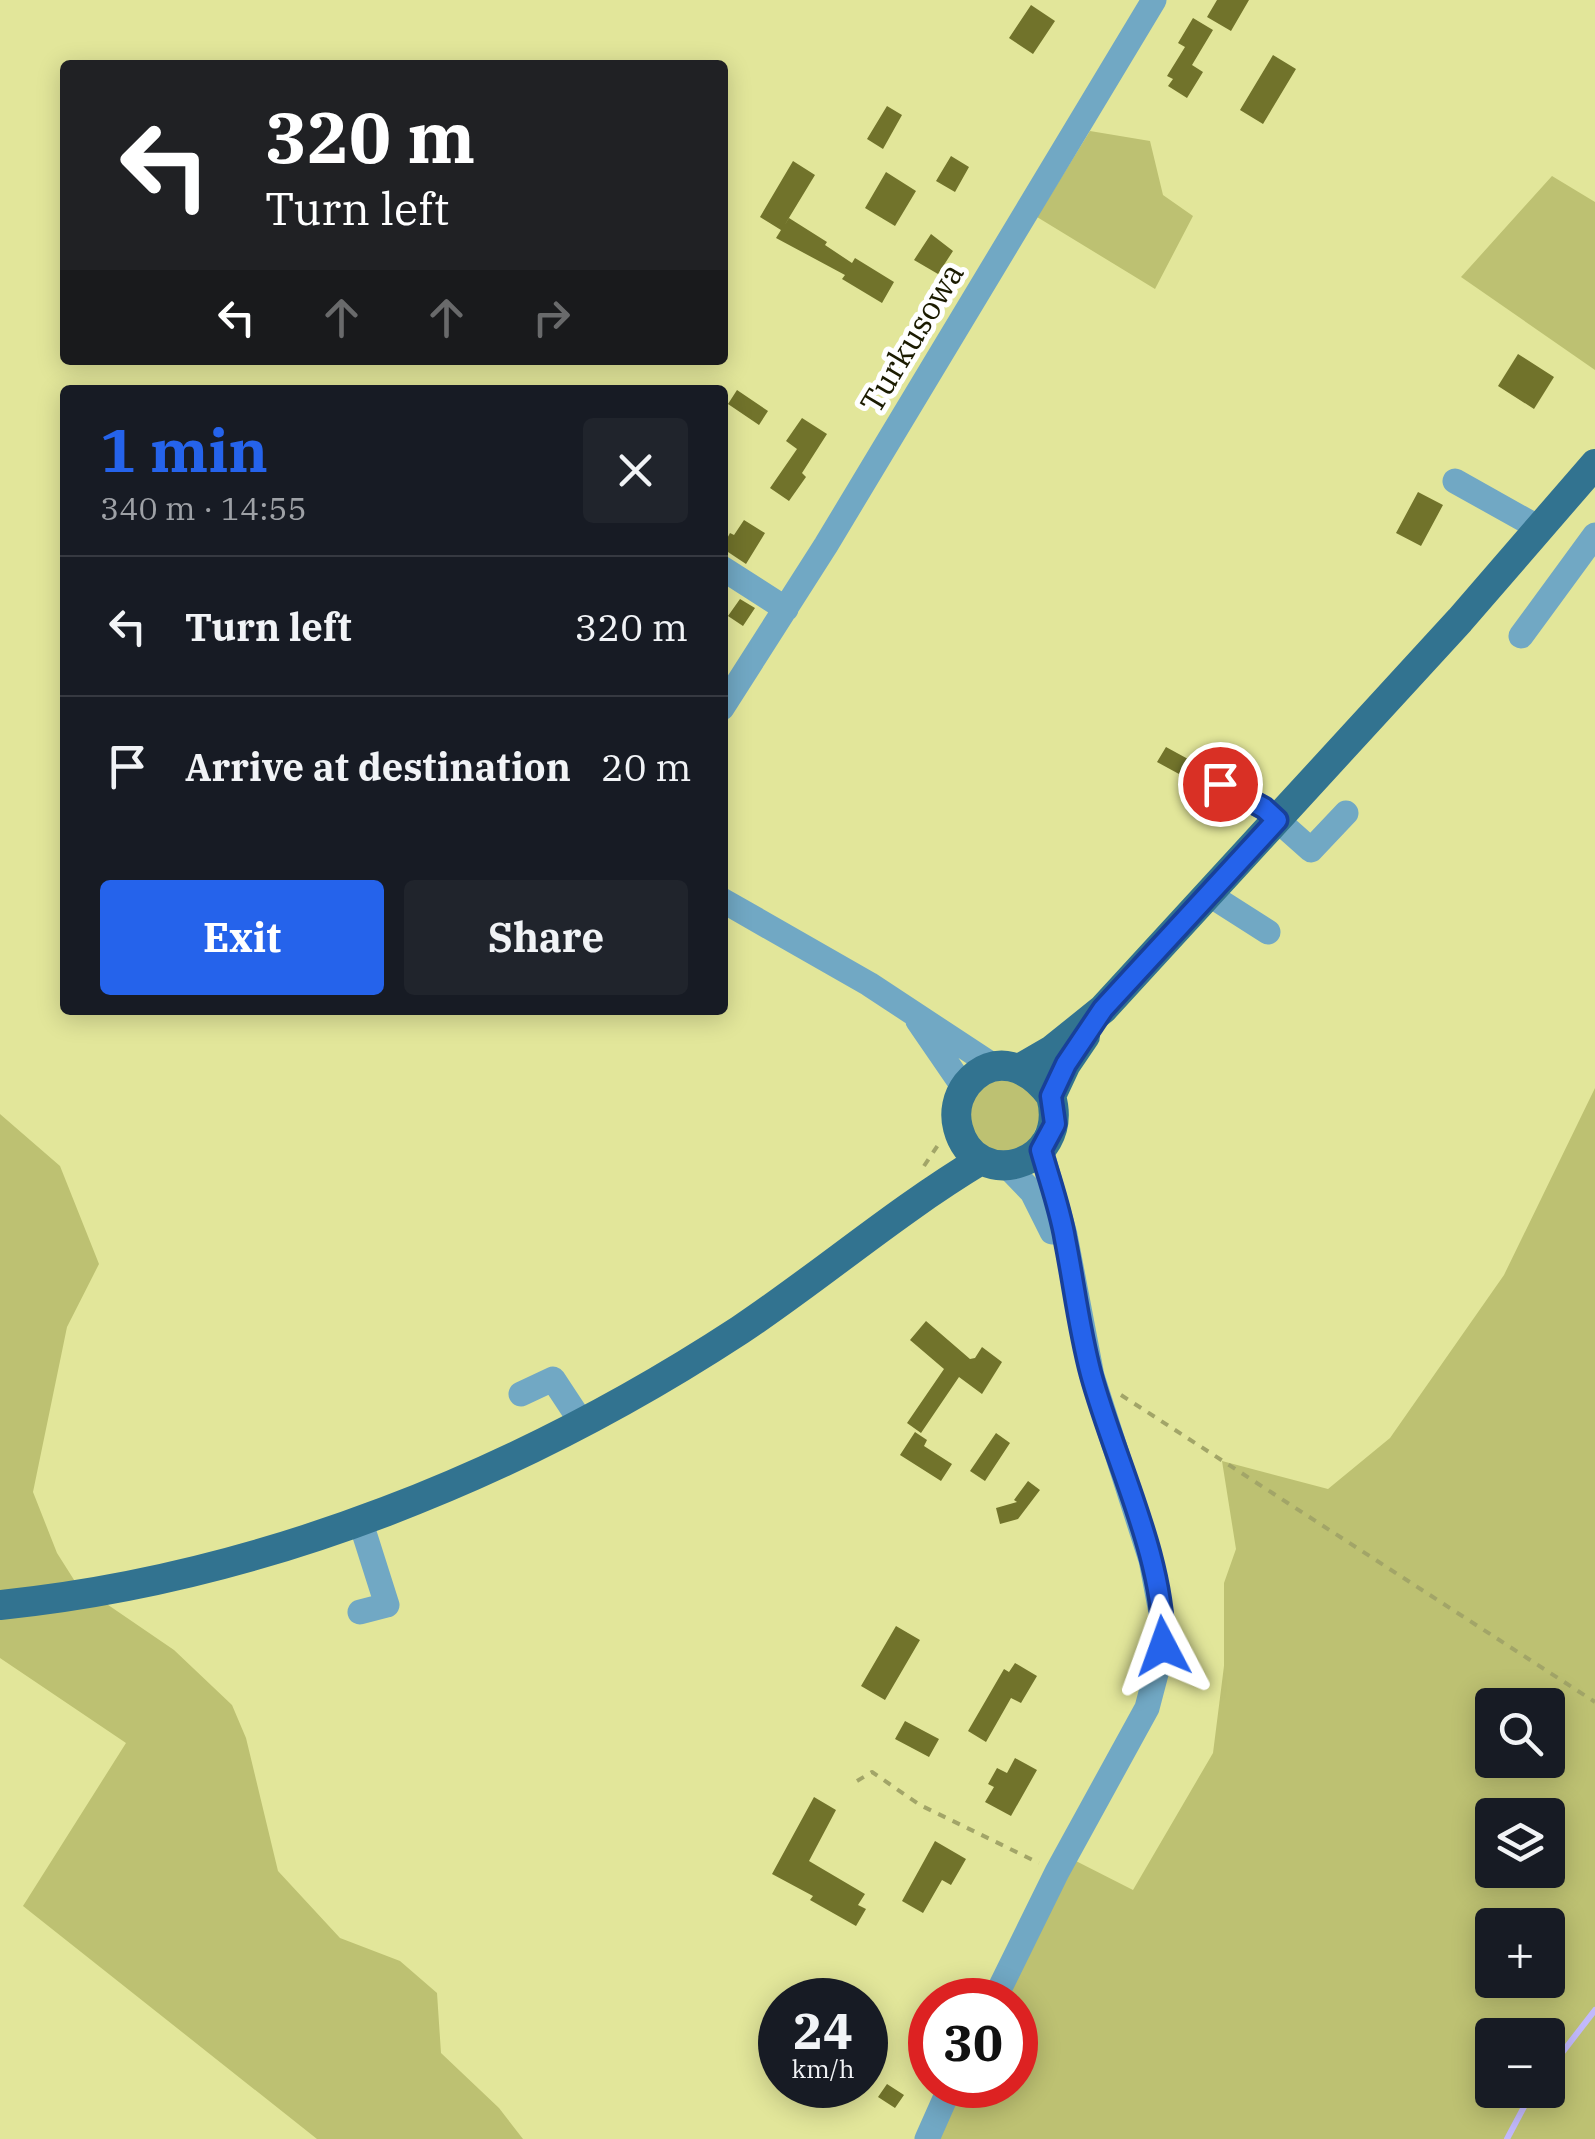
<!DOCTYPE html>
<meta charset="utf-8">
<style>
body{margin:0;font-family:"IBM Plex Serif",serif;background:#20242c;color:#f1f3f6;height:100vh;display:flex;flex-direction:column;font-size:38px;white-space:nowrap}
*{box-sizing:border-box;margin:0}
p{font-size:32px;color:#9ea1a6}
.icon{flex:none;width:55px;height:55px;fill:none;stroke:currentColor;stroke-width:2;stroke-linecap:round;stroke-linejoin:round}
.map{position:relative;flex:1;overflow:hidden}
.side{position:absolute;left:60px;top:385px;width:668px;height:630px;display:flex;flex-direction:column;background:#171b24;border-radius:10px;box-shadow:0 5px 25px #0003}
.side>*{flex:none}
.banner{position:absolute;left:60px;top:60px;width:668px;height:305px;border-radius:10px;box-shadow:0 5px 25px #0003;background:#202124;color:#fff;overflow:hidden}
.buttons{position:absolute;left:1475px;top:1688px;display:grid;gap:20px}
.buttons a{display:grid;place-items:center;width:90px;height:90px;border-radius:10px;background:#171b24;box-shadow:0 5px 25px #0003;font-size:50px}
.speed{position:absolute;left:758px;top:1978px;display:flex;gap:20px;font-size:50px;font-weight:700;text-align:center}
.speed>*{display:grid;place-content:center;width:130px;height:130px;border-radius:50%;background:#171b24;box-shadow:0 5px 25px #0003;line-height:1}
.speed small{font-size:25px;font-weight:400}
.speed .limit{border:15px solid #d22;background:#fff;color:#111}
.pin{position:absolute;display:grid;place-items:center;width:85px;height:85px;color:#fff;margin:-42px;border:5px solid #fff;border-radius:50%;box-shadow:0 2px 10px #0007}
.me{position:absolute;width:110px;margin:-55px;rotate:356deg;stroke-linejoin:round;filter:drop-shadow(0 0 8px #0008)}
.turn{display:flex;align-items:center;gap:35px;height:210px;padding:0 40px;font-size:45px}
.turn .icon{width:130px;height:130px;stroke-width:2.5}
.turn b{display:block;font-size:70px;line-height:85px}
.lanes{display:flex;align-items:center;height:95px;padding:0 40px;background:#0003;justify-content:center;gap:50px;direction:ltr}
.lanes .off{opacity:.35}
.round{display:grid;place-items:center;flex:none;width:105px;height:105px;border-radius:10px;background:#20242c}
.head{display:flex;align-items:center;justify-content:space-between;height:170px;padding:0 40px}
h1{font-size:60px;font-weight:700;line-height:75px;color:#2563eb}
.action{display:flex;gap:20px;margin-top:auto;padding:20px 40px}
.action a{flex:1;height:115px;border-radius:10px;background:#2563eb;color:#fff;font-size:40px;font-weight:700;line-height:115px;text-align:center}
.action a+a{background:#20242c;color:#f1f3f6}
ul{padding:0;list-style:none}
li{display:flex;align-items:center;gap:30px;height:140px;padding:0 40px;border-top:2px solid #363941}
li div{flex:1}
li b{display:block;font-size:38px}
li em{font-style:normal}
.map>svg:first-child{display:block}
</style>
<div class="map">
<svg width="1595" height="2139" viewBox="0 0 1595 2139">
<rect width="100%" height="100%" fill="#e2e69a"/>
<!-- green -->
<path fill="#bdc172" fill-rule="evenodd" d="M1090 131 1150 141 1163 195 1193 216 1155 289 1037 217Z
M1552 176 1595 202V370L1461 277Z
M1010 1078 1033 1090 1043 1113 1027 1148 991 1152 972 1136 970 1101 986 1083Z
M1595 1088V2139H927L951 2085H1015V2000H994L1070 1858 1133 1890 1213 1753 1224 1666V1583L1236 1549 1222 1461 1328 1489 1390 1438 1504 1275ZM1492 1705H1548V1760H1492ZM1492 1815H1548V1870H1492ZM1492 1925H1548V1980H1492ZM1492 2035H1548V2090H1492Z
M0 1114 60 1166 99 1264 67 1327 33 1492 57 1553 76 1583 174 1650 232 1705 246 1738 278 1871 340 1938 400 1961 437 1993 441 2053 499 2108 523 2139H317L23 1906 126 1743 0 1658Z"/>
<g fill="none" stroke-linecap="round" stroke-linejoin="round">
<!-- stream -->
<path stroke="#c2b9fc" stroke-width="6" d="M1548 2071 1595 2010
M1507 2139 1533 2090"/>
</g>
<!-- building -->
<path fill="#71732b" d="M1217 0H1249L1231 31 1207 17Z
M1031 5 1055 21 1033 54 1009 38Z
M1193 18 1213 30 1192 65 1203 72 1187 98 1168 86 1173 79 1167 76 1185 47 1178 43Z
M1273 55 1296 69 1263 124 1240 110Z
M887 106 902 115 883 149 867 139Z
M951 156 969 167 955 192 936 181Z
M793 161 815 175 784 226 789 218 827 242 825 245 852 263 855 258 894 282 882 303 842 279 845 275 776 238 781 230 760 217Z
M886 172 916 191 895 226 865 208Z
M931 234 953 251 938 274 914 260Z
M1518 354 1554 377 1534 409 1498 386Z
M737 390 768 411 759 425 728 404Z
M802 418 827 434 802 473 806 477 789 501 770 488 797 449 786 441Z
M1418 492 1443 505 1421 546 1396 533Z
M744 520 765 533 746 564 722 548 730 533 734 535Z
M740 599 755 608 743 626 728 616Z
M1166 747 1188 759 1179 774 1157 762Z
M926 1321 970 1359 975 1358 982 1347 1002 1362 982 1394 959 1377 921 1433 907 1423 944 1369 910 1340Z
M915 1432 927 1440 924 1446 952 1464 941 1481 900 1455Z
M996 1433 1010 1443 985 1481 970 1471Z
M1028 1481 1040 1490 1018 1519 1000 1524 996 1508 1017 1502 1014 1500Z
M896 1626 920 1640 885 1700 861 1686Z
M1015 1663 1037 1676 1021 1703 1011 1698 986 1742 968 1731 1004 1669 1009 1672Z
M905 1721 939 1739 929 1757 895 1739Z
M1015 1758 1037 1770 1011 1816 985 1802 994 1787 988 1784 997 1768 1007 1773Z
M814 1797 836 1810 809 1861 865 1894 858 1905 866 1909 856 1926 810 1900 813 1896 772 1874Z
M935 1841 966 1859 951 1885 942 1880 923 1913 902 1901Z
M887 2084 904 2095 895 2108 878 2097Z"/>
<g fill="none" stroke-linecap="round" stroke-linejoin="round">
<!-- path -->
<path stroke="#a2a568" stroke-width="4" stroke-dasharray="8 8" stroke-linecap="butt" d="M924 1166 938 1145
M1121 1395 1595 1702
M857 1781 872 1772 920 1805 1039 1863"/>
<!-- minor -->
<path stroke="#71a8c4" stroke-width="25" d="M1455 481 1539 528
M722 568 786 609
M1521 636 1595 535
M722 708 826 545 1154 0
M1220 784 1264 808 1311 850 1346 813
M1210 895 1268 932
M722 900 869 984 995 1067
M918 1021 964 1088
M1007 1166 1032 1192 1052 1232
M521 1394 553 1379 582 1423
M360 1520 387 1605 360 1612
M994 2000 1057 1872 1147 1708 1163 1647V1623L1151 1560 1092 1376 1065 1235 1041 1150
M927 2139 951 2085"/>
<!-- major -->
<path stroke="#327390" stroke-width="30" d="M1021 1068 1052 1050 1103 1009 1460 620 1595 464
M1051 1096C1030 1067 994 1051 967 1084 957 1097 954 1113 958 1128 975 1193 1071 1167 1051 1096L1066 1064 1085 1036
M0 1605C263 1578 520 1474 740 1330 822 1275 896 1211 981 1160"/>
</g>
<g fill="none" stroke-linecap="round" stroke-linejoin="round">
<!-- route casing -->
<g stroke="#184099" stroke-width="25">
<path id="route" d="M1163 1646C1165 1558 1114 1459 1091 1374 1079 1329 1074 1284 1065 1239 1060 1209 1049 1179 1041 1150L1055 1124 1051 1096 1066 1064 1103 1009 1277 820 1264 808 1220 784"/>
</g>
<!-- route -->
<use href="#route" stroke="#2563eb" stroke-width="18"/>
</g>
<g text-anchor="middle" stroke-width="10" stroke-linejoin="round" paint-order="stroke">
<!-- street labels -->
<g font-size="32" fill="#1b1b00" stroke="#fff">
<text transform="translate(912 338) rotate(-59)" y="11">Turkusowa</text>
</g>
</g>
</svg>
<div class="buttons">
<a><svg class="icon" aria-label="search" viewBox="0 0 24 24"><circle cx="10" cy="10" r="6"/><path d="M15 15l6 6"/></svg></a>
<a><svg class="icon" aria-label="layers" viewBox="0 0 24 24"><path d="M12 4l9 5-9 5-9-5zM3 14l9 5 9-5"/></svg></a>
<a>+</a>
<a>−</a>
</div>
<div class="speed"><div>24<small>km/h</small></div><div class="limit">30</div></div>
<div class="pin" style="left:1220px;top:784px;background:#d93025"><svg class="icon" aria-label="arrive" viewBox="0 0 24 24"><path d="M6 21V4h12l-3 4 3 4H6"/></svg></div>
<svg class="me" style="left:1163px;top:1646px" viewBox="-20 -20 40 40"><path d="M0-17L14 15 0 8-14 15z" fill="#2563eb" stroke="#fff" stroke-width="4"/></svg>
<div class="banner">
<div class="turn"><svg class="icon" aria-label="left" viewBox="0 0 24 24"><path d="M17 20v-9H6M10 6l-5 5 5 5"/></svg><div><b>320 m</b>Turn left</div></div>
<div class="lanes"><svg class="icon" aria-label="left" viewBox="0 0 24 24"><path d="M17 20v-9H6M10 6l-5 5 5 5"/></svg><svg class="icon off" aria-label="ahead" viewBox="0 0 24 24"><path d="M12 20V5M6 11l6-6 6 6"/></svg><svg class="icon off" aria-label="ahead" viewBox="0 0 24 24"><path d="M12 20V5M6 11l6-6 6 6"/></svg><svg class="icon off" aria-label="right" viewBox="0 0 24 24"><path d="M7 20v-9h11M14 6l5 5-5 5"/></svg></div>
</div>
<section class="side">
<div class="head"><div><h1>1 min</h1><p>340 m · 14:55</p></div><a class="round"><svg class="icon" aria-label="close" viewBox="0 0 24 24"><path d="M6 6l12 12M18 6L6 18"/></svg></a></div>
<ul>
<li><svg class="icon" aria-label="left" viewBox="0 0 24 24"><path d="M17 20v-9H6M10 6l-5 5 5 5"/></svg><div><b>Turn left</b></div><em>320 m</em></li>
<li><svg class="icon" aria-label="arrive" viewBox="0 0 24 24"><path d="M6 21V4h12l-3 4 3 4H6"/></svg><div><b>Arrive at destination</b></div><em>20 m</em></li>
</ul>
<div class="action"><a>Exit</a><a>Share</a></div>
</section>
</div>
